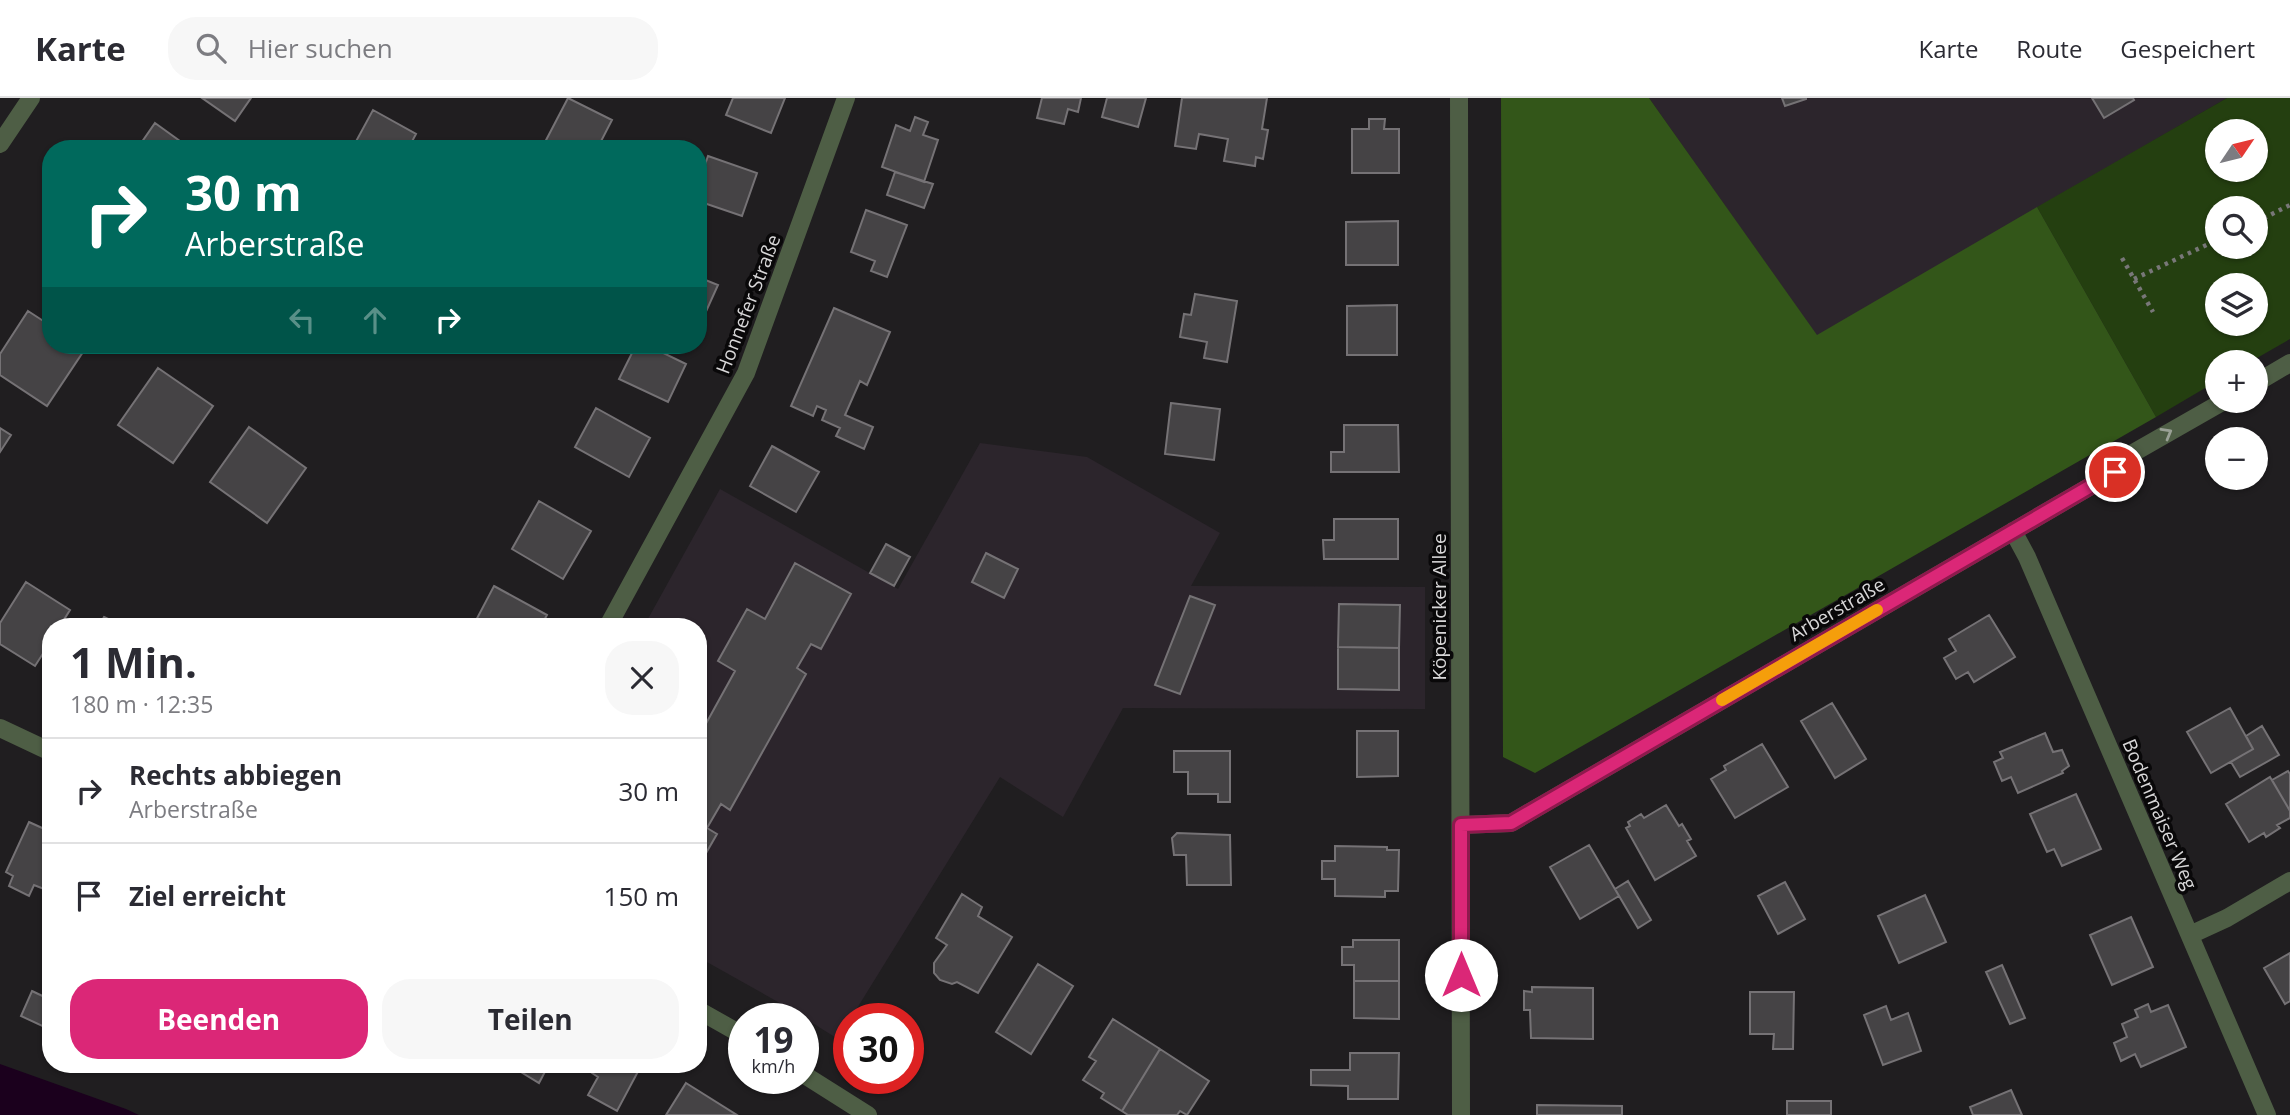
<!DOCTYPE html>
<html lang="de">
<meta charset="utf-8">
<style>
body{margin:0;font-family:"Open Sans",sans-serif;background:#f7f7f7;color:#2b2b33;height:100vh;display:flex;flex-direction:column;font-size:26px;white-space:nowrap}
*{box-sizing:border-box;margin:0}
p{font-size:23px;color:#7c7c81}
.icon{flex:none;width:38px;height:38px;fill:none;stroke:currentColor;stroke-width:2;stroke-linecap:round;stroke-linejoin:round}
.map{position:relative;flex:1;overflow:hidden}
.panel{position:absolute;left:42px;top:520px;width:665px;height:455px;display:flex;flex-direction:column;background:#fff;border-radius:28px;box-shadow:0 2px 5px #0004}
.panel>*{flex:none}
.hud{position:absolute;left:42px;top:42px;width:665px;height:214px;border-radius:28px;box-shadow:0 2px 5px #0004;background:#00695c;color:#fff;overflow:hidden}
.needle{width:46px;rotate:55deg}
.tools{position:absolute;left:2205px;top:21px;display:grid;gap:14px}
.tools a{display:grid;place-items:center;width:63px;height:63px;border-radius:50%;background:#fff;box-shadow:0 2px 5px #0004;font-size:35px}
.speed{position:absolute;left:728px;top:905px;display:flex;gap:14px;font-size:35px;font-weight:700;text-align:center}
.speed>*{display:grid;place-content:center;width:91px;height:91px;border-radius:50%;background:#fff;box-shadow:0 2px 5px #0004;line-height:1}
.speed small{font-size:18px;font-weight:400}
.speed .limit{border:10px solid #d22;background:#fff;color:#111}
.pin{position:absolute;display:grid;place-items:center;width:60px;height:60px;color:#fff;margin:-30px;border:4px solid #fff;border-radius:50%;box-shadow:0 2px 7px #0007}
.me{position:absolute;width:77px;margin:-38px;rotate:0deg;stroke-linejoin:round;filter:drop-shadow(0 0 5px #0008)}
.turn{display:flex;align-items:center;gap:24px;height:147px;padding:0 28px;font-size:32px}
.turn .icon{width:91px;height:91px;stroke-width:2.5}
.turn b{display:block;font-size:49px;line-height:60px}
.lanes{display:flex;align-items:center;height:66px;padding:0 28px;background:#0003;justify-content:center;gap:35px;direction:ltr}
.lanes .off{opacity:.35}
.round{display:grid;place-items:center;flex:none;width:74px;height:74px;border-radius:28px;background:#f7f7f7}
.headline{display:flex;align-items:center;justify-content:space-between;height:119px;padding:0 28px}
h1{font-size:42px;font-weight:700;line-height:52px}
.button{display:flex;gap:14px;margin-top:auto;padding:14px 28px}
.button a{flex:1;height:80px;border-radius:28px;background:#db2777;color:#fff;font-size:28px;font-weight:700;line-height:80px;text-align:center}
.button a+a{background:#f7f7f7;color:#2b2b33}
ul{padding:0;list-style:none}
li{display:flex;align-items:center;gap:21px;height:105px;padding:0 28px;border-top:2px solid #e1e1e2}
li div{flex:1}
li b{display:block;font-size:26px}
li em{font-style:normal}
header{display:flex;align-items:center;gap:42px;box-sizing:border-box;height:98px;padding:0 35px;background:#fff;border-bottom:2px solid #e1e1e2}
header strong{font-size:33px}
nav{display:flex;gap:38px;margin-inline-start:auto;font-size:24px}
.search{width:490px;height:63px;background:#f7f7f7;display:flex;align-items:center;gap:18px;box-sizing:border-box;padding:0 24px;border-radius:28px;color:#7c7c81;font-size:26px}
.map>svg:first-child{display:block}
</style>
<header>
<strong>Karte</strong>
<div class="search"><svg class="icon" aria-label="search" viewBox="0 0 24 24"><circle cx="10" cy="10" r="6"/><path d="M15 15l6 6"/></svg>Hier suchen</div>
<nav><a>Karte</a><a>Route</a><a>Gespeichert</a></nav>
</header>
<div class="map">
<svg width="2290" height="1017" viewBox="0 0 2290 1017">
<rect width="100%" height="100%" fill="#201e20"/>
<!-- built -->
<path fill="#2c252c" d="M1649 0H2227L1817 238Z
M980 345 1087 359 1220 435 1191 488 1425 489V611L1123 610 1063 719 1000 679 838 941 787 909 698 859V528H644L720 391 898 491Z"/>
<!-- green -->
<path fill="#243f10" fill-rule="evenodd" d="M2227 0H2290V241L2250 264H2217V283L2156 319 2037 109ZM2217 33H2256V72H2217ZM2217 110H2256V149H2217ZM2217 187H2256V226H2217Z"/>
<!-- forest -->
<path fill="#335619" d="M1501 0H1649L1817 237 2037 109 2156 319 1535 675 1503 659Z"/>
<!-- water -->
<path fill="#1b001d" d="M0 966 126 1011 139 1017H0Z"/>
<!-- building -->
<path fill="#454345" stroke="#757275" stroke-width="2" d="M202 0H251L235 23Z
M568 0 612 22 597 51H548L543 48Z
M733 0H785L771 35 726 17Z
M1042 0H1081L1078 14 1068 11 1064 26 1037 20Z
M1107 0H1146L1138 29 1102 19Z
M1182 0H1267L1262 31 1268 32 1263 61 1256 59 1255 68 1224 63 1228 41 1199 36 1196 51 1175 48Z
M1782 0H1806V1L1785 8Z
M2092 0H2133L2134 2 2104 20Z
M373 12 416 36 408 51H361L354 47Z
M915 19 928 24 923 37 938 42 924 84 882 69 896 27 910 33Z
M1369 21H1385L1384 31H1399V75H1352V31H1369Z
M155 25 191 51H137Z
M708 58 757 75 742 118 698 103V87Z
M895 74 933 86 924 110 887 97Z
M866 112 907 127 887 179 871 173 875 163 851 154Z
M1398 123V167H1346V124Z
M698 179 718 187 699 229H698Z
M1195 196 1237 203 1227 264 1204 260 1207 244 1180 239 1184 216 1191 217Z
M1397 207V257H1347V208Z
M834 210 890 234 867 287 860 283 845 317 873 329 864 351 836 338 840 330 822 322 826 312 817 308 813 318 791 308Z
M28 213 51 228V247H78L85 251 47 308 0 277V256Z
M636 247H647L686 266 668 304 619 281Z
M158 270 213 308 173 365 118 327Z
M1171 305 1220 311 1214 362 1165 356Z
M596 310 650 340 629 379 575 349Z
M1344 327H1398L1399 374H1331V354H1344Z
M249 329 306 370 267 425 210 384Z
M0 330 11 337 0 354Z
M772 348 819 374 796 414 750 388Z
M539 403 591 433 563 481 512 451Z
M1334 421H1398V461H1324L1323 442H1334Z
M886 446 910 459 894 488 870 475Z
M986 455 1018 471 1004 500 972 484Z
M795 465 851 496 821 551 811 546 797 570 806 576 730 712 721 706 707 730 717 736 698 769V640L735 573 718 563 747 511 765 521Z
M26 484 70 512 60 528H51V543L35 568 0 546V525Z
M494 488 547 517 541 528H473Z
M1190 498 1215 507 1180 596 1155 587Z
M1339 506 1400 507 1399 550 1338 549Z
M1989 517 2015 559 1974 584 1968 574 1956 581 1944 560 1956 553 1949 541Z
M104 519 123 528H99Z
M1338 549 1399 550V592L1338 591Z
M1832 605 1866 661 1835 680 1801 623Z
M2230 610 2253 651 2211 675 2187 634Z
M2262 628 2279 657 2240 679 2231 664 2253 651 2246 638Z
M1357 633H1398V678L1357 679Z
M2045 635 2053 654 2062 652 2069 668 2062 673 2063 675 2018 695 2011 679 2002 683 1994 664 2003 660 2000 654Z
M1762 646 1788 689 1735 720 1711 681 1726 672 1724 668Z
M1174 653H1230V704H1218V696H1188V674H1174Z
M2288 673 2290 676V713L2272 682Z
M2270 679 2290 713V720L2277 727 2280 730 2266 739 2264 735 2249 744 2226 706Z
M2076 696 2101 751 2062 768 2054 751 2047 754 2030 716Z
M1666 707 1679 728 1682 726 1691 741 1687 743 1696 758 1655 782 1626 730 1630 728 1628 724 1641 716 1644 720Z
M29 724 51 734V785L50 787 47 786 44 791 34 787 29 798 9 788 13 778 6 774Z
M1177 735 1230 737 1231 787H1187L1186 757H1174L1172 740Z
M1589 747 1619 798 1580 821 1550 769Z
M1335 748 1387 749V752H1399L1398 793H1385V799L1335 798V781H1322V763H1335Z
M1628 783 1651 822 1638 830 1615 791Z
M1785 784 1805 821 1778 836 1758 798Z
M962 796 982 809 978 818 1012 839 978 895 957 884 952 886 940 882 934 875V865L947 847 936 840Z
M1925 797 1946 844 1899 865 1878 818Z
M2131 819 2153 869 2112 887 2090 837Z
M1353 842H1399V883H1354V867H1342V849H1353Z
M2290 855V903L2285 906 2264 870Z
M1038 866 1073 888 1031 956 996 934Z
M2002 867 2025 920 2010 926 1986 874Z
M1354 883H1399V921L1354 920Z
M1532 889 1593 890V941L1531 940 1530 912H1524V893L1532 894Z
M32 893 51 902V932L21 918Z
M1750 894H1794L1793 951H1773L1774 936H1750Z
M2148 906 2151 914 2168 907 2186 949 2141 969 2135 956 2121 963 2114 945 2127 939 2122 926 2138 919 2135 912Z
M1886 908 1891 922 1908 915 1921 953 1883 967 1864 917Z
M1113 921 1160 951 1122 1013 1101 1000 1104 995 1083 982 1096 963 1089 959Z
M1160 951 1209 983 1187 1017 1180 1013 1177 1017H1128L1122 1013Z
M1350 955H1399L1398 1001H1348V988L1311 987V972H1350Z
M508 966H549L539 985Z
M597 966H642L617 1013 588 997 598 979 592 975Z
M686 985 737 1017H666Z
M2011 992 2022 1017H1973L1970 1009Z
M1787 1003H1831V1017H1787Z
M1537 1007 1622 1008V1017H1537Z"/>
<g fill="none" stroke-linecap="round" stroke-linejoin="round">
<!-- path -->
<path stroke="#787778" stroke-width="4.5" stroke-dasharray="3.5 5" stroke-linecap="butt" d="M2256 124 2290 107
M2122 160 2153 214
M2134 181 2217 142"/>
<!-- minor -->
<path stroke="#4e5e45" stroke-width="18" d="M1459 0 1461 1017
M0 46 31 0
M2256 285 2290 265
M2013 433 2027 459 2267 1017
M608 528 746 275 846 0
M0 630 51 654
M1461 727 1511 725 2115 374 2133 355 2224 303
M2190 837 2227 820 2290 783
M698 912 744 938
M803 976 868 1017"/>
</g>
<!-- one-way arrows -->
<defs><path id="oneway-chevron" d="M-2-3.5L2.5 0L-2 3.5" fill="none" stroke-width="1.6" stroke-linecap="round" stroke-linejoin="round" transform="scale(1.75)"/></defs>
<use stroke="#9aa196" href="#oneway-chevron" transform="translate(2167 335) rotate(-30)"/>
<g fill="none" stroke-linecap="round" stroke-linejoin="round">
<!-- route casing -->
<g stroke="#8e194d" stroke-width="18">
<path id="route" d="M1461 877V727L1511 725 2115 374"/>
</g>
<!-- route -->
<use href="#route" stroke="#db2777" stroke-width="12"/>
<!-- slow -->
<path stroke="#f59e0b" stroke-width="12" d="M1722 602 1877 512"/>
</g>
<g text-anchor="middle" stroke-width="7" stroke-linejoin="round" paint-order="stroke">
<!-- street labels -->
<g font-size="19" fill="#d8d7d8" stroke="#090809">
<text transform="translate(748 206) rotate(-69)" y="7">Honnefer Straße</text>
<text transform="translate(1439 509) rotate(-90)" y="7">Köpenicker Allee</text>
<text transform="translate(1837 511) rotate(-30)" y="7">Arberstraße</text>
<text transform="translate(2160 716) rotate(67)" y="7">Bodenmaiser Weg</text>
</g>
</g>
</svg>
<div class="tools">
<a><svg class="needle" viewBox="-14 -14 28 28"><path d="M0-13l5 13h-10z" fill="#e53935"/><path d="M0 13l5-13h-10z" fill="#7c7c81"/></svg></a>
<a><svg class="icon" aria-label="search" viewBox="0 0 24 24"><circle cx="10" cy="10" r="6"/><path d="M15 15l6 6"/></svg></a>
<a><svg class="icon" aria-label="layers" viewBox="0 0 24 24"><path d="M12 4l9 5-9 5-9-5zM3 14l9 5 9-5"/></svg></a>
<a>+</a>
<a>−</a>
</div>
<div class="speed"><div>19<small>km/h</small></div><div class="limit">30</div></div>
<div class="pin" style="left:2115px;top:374px;background:#d93025"><svg class="icon" aria-label="arrive" viewBox="0 0 24 24"><path d="M6 21V4h12l-3 4 3 4H6"/></svg></div>
<svg class="me" style="left:1461px;top:877px" viewBox="-20 -20 40 40"><circle r="19" fill="#fff"/><path d="M0-13L10 11 0 6-10 11z" fill="#db2777"/></svg>
<div class="hud">
<div class="turn"><svg class="icon" aria-label="right" viewBox="0 0 24 24"><path d="M7 20v-9h11M14 6l5 5-5 5"/></svg><div><b>30 m</b>Arberstraße</div></div>
<div class="lanes"><svg class="icon off" aria-label="left" viewBox="0 0 24 24"><path d="M17 20v-9H6M10 6l-5 5 5 5"/></svg><svg class="icon off" aria-label="ahead" viewBox="0 0 24 24"><path d="M12 20V5M6 11l6-6 6 6"/></svg><svg class="icon" aria-label="right" viewBox="0 0 24 24"><path d="M7 20v-9h11M14 6l5 5-5 5"/></svg></div>
</div>
<section class="panel">
<div class="headline"><div><h1>1 Min.</h1><p>180 m · 12:35</p></div><a class="round"><svg class="icon" aria-label="close" viewBox="0 0 24 24"><path d="M6 6l12 12M18 6L6 18"/></svg></a></div>
<ul>
<li><svg class="icon" aria-label="right" viewBox="0 0 24 24"><path d="M7 20v-9h11M14 6l5 5-5 5"/></svg><div><b>Rechts abbiegen</b><p>Arberstraße</p></div><em>30 m</em></li>
<li><svg class="icon" aria-label="arrive" viewBox="0 0 24 24"><path d="M6 21V4h12l-3 4 3 4H6"/></svg><div><b>Ziel erreicht</b></div><em>150 m</em></li>
</ul>
<div class="button"><a>Beenden</a><a>Teilen</a></div>
</section>
</div>
